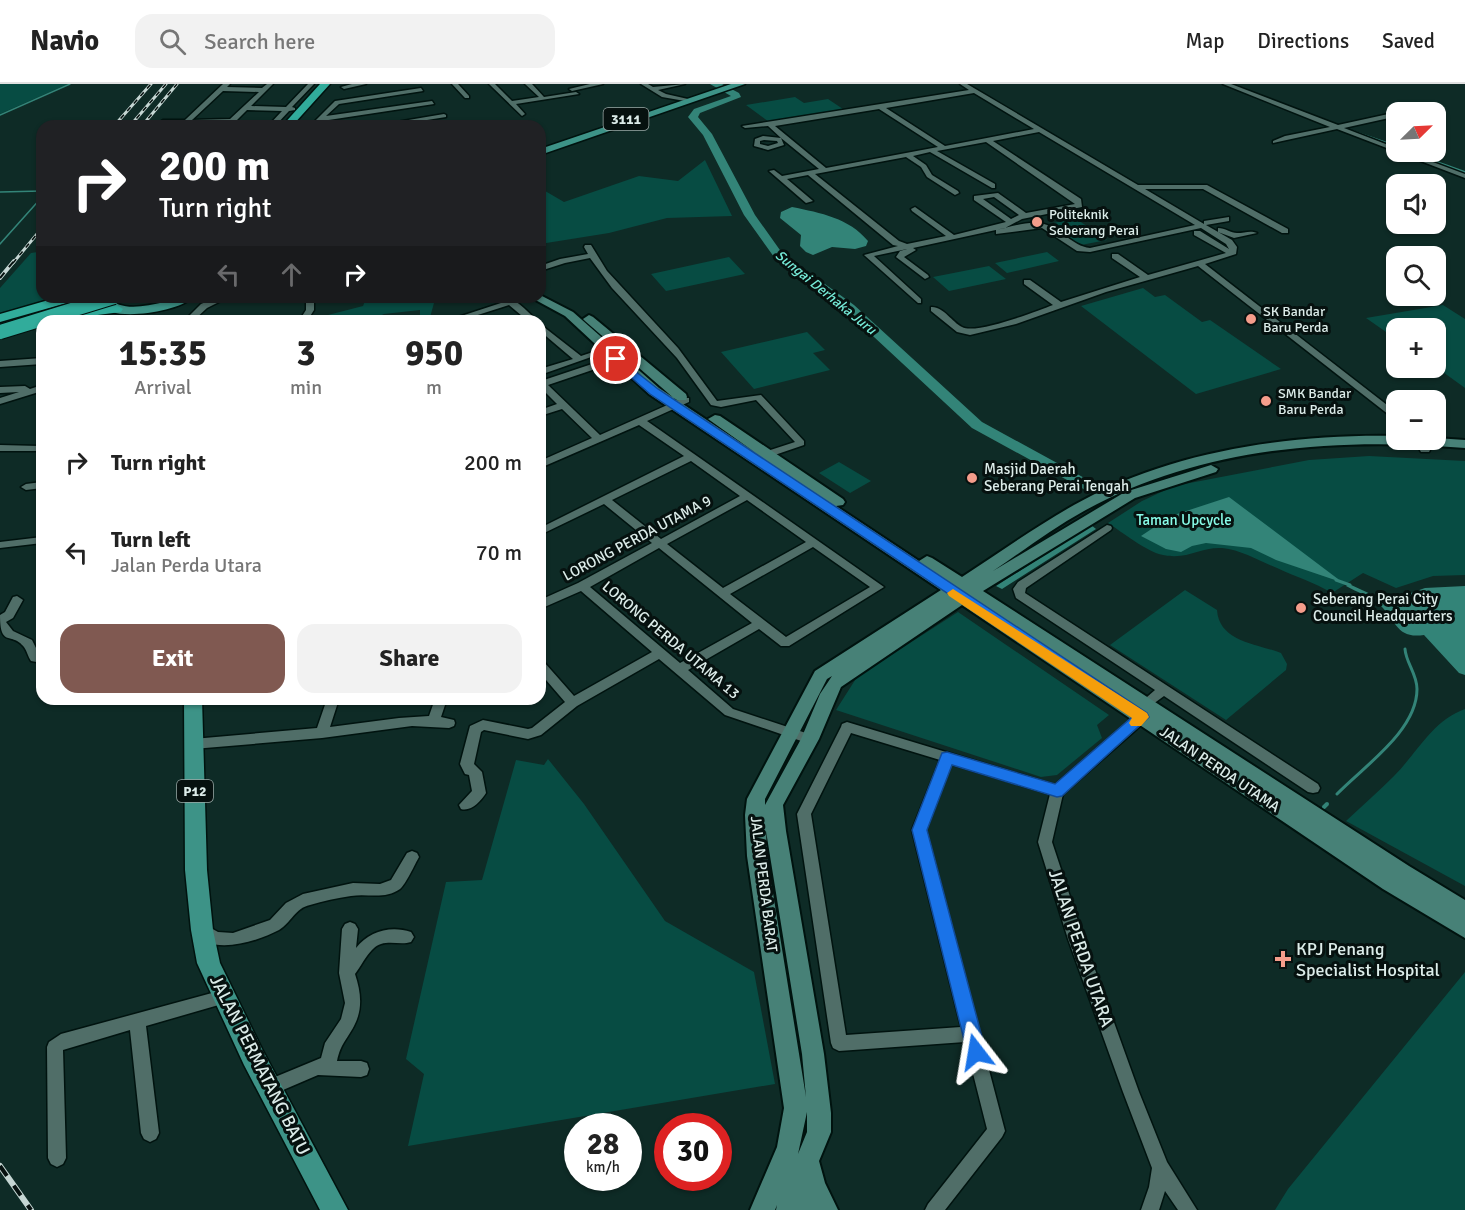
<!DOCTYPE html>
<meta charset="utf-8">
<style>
body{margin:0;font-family:Signika,sans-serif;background:#f2f2f2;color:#222;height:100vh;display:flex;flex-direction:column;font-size:22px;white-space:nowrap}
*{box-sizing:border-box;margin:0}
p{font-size:20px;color:#767676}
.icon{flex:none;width:33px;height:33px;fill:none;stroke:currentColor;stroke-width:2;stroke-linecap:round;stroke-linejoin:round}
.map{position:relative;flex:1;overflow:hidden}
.side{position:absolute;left:36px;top:231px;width:510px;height:390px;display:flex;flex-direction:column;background:#fff;border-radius:18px;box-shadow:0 2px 4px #0004}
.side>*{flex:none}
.top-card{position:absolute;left:36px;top:36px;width:510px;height:183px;border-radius:18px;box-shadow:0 2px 4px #0004;background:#202124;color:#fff;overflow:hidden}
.needle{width:39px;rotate:66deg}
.fabs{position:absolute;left:1386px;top:18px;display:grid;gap:12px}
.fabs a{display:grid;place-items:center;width:60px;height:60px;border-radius:12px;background:#fff;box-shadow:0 2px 4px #0004;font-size:30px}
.speed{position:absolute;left:564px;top:1029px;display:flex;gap:12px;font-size:30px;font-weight:700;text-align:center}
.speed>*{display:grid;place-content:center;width:78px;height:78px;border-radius:50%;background:#fff;box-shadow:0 2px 4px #0004;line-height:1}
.speed small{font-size:15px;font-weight:400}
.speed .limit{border:9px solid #d22;background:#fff;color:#111}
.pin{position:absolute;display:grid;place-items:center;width:51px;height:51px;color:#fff;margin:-26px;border:3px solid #fff;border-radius:50%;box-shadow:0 2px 6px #0007}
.me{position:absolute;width:66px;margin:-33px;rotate:346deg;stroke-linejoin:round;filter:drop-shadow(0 0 4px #0008)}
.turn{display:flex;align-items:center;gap:21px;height:126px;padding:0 24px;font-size:27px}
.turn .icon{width:78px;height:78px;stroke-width:2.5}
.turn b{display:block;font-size:42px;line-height:51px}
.lanes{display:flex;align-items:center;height:57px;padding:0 24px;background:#0003;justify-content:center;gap:30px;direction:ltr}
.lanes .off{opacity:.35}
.eta{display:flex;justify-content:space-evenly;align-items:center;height:102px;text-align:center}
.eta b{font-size:36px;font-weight:800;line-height:42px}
.primary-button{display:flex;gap:12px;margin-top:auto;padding:12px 24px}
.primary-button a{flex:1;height:69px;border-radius:18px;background:#805951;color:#fff;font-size:24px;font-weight:800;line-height:69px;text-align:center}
.primary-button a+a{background:#f2f2f2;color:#222}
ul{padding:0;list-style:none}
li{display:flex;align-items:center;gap:18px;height:90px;padding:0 24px}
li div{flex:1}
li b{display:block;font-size:22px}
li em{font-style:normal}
header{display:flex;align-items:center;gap:36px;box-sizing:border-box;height:84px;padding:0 30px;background:#fff;border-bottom:2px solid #e0e0e0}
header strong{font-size:28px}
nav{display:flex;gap:33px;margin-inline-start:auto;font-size:21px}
.search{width:420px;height:54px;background:#f2f2f2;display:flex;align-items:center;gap:15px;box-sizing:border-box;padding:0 21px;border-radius:18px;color:#767676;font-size:22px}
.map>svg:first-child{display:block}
</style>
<header>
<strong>Navio</strong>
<div class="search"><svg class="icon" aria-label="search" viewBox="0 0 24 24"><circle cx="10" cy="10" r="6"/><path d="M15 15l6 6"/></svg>Search here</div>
<nav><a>Map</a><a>Directions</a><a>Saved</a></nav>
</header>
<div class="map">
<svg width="1465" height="1126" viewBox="0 0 1465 1126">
<rect width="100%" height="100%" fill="#0e2b26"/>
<!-- green -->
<path fill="#074c43" d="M0 0H68L0 30Z
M795 13 804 19 828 15 843 25 769 38 746 21Z
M705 76 732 132 667 134 609 149 540 160V104L564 118 639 92 678 97Z
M1075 134 1107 156 1081 161 1049 140Z
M42 163V213H50L35 222 0 232V204L31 169 38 168Z
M1047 168 1059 177 1007 189 995 179Z
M729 173 745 190 666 207 651 190Z
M989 182 1006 195 949 207 933 193Z
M1143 204 1155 213 1165 211 1202 238 1210 236 1281 285 1196 310 1081 222Z
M338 213H431L434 219 429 237H420V226L384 230 369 237H325L328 231 363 222 365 217 339 215Z
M1443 221 1465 235V304L1436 283V244H1396V255L1366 234Z
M807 248 825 266 813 269 830 286 754 305 721 268Z
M1369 372 1465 377V491L1433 492 1396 504 1363 489 1332 509C1314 498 1296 493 1277 484 1259 477 1242 466 1222 464 1200 463 1188 476 1163 471 1147 468 1122 448 1108 439L1142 417 1174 402 1309 376Z
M839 378 871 397 850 409 819 389Z
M1185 506 1217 526C1219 558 1258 560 1281 569L1287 580 1286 586 1226 636 1110 561Z
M958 528 1109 631 1097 641 1102 654 1057 691 1041 693 836 626 857 593Z
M1465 625V802L1346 737C1362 722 1379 707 1394 692 1417 669 1433 636 1465 625Z
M548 675 584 720 665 837 754 888 775 1000 408 1062 424 990 406 975 446 798 482 796 516 676 544 681Z
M1465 888V1126H1275L1288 1105Z"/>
<!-- water -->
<path fill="#338478" d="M792 123C821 129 849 134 868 157L866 162 855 165 832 163 813 171 806 168 800 162 801 151 780 134 781 128Z
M1229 413 1338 495 1335 496 1276 476 1251 464 1206 459 1192 462 1181 468 1166 465 1141 452 1171 432Z
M1091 441 1096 445 1002 505 996 502Z
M1349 500 1388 518 1404 521 1408 510 1425 504 1465 502V591L1459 589 1424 551C1396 555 1397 537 1380 521 1371 513 1357 508 1346 502Z"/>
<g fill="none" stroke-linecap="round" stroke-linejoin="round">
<!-- stream-far2 -->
<path stroke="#338478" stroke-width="1.5" d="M0 31 70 0
M0 108 42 107
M0 160 42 113"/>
<!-- stream-far1 -->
<path stroke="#338478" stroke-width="3" d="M1336 496 1350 501
M1337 710C1364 682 1417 647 1417 605 1417 590 1406 579 1405 565"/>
<!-- stream -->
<path stroke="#338478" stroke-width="4" d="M1324 723 1327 720"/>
<!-- canal -->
<path fill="#338478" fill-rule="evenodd" d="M1329 38 1396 61V65L1329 40Z
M1405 68H1412L1465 87V91Z"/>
<!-- river -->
<path fill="#338478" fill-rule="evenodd" d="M710 0H722L739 9 741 13 700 29 698 33 712 50 755 131 782 169 854 221 982 338 1099 402 1102 405 1099 408H1089L972 344 846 227 774 173 744 131 703 51 688 33 694 25 731 12Z"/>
<!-- street casing -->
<g stroke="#00130f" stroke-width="3">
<path id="street" d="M223 0H230L227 3 262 4 267 0H273L251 22 286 23 308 0H314L292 23 295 24V26L289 27 275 42H268L282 27 247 26 231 42H225L226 39 163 40 160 38 163 36H185ZM223 7 259 8 230 35 192 36Z
M352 0H366L344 5 341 3Z
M452 0H458L469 12V14H465Z
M489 0H495L512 17 539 13 525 0H532L544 13 576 8 579 10 516 20 525 30 522 32Z
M590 0H603L572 7 569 5Z
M641 0H648L653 3 685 0 658 6 666 10 688 15 685 17 662 13Z
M960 0H967L1138 101H1207L1288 145V149H1282L1203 105H1145L1204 140V137L1229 133V137L1206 141 1232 156 1237 163 1236 170 1205 180 1396 328V335L1393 334 1198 182 1106 208 1016 240 970 251 957 248 931 227V223C943 222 952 238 962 243 976 251 1037 227 1053 221L1024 200V196H1030L1061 218 1140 193 1112 174V170H1118L1148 191 1226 169 1194 151V147H1200L1229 165 1226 160 1201 144 1090 168 1077 167 1042 144 996 150V146C1010 143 1030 136 1044 140 1061 144 1072 162 1090 164L1195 141 1039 48 993 57 1081 115 1082 123 1022 135 1005 144 913 164 916 166 904 173 928 191 929 193 925 195 896 173 900 167 907 165 874 172 921 215V219H918L864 171 898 162 893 161 808 91 787 95 813 117 806 119 769 87 774 86 782 92 819 85 781 54 784 61 768 66 754 62 755 55 763 52 781 54 768 42 745 44 742 42 969 6ZM974 9 1034 45 945 62 886 24ZM879 25 938 63 826 84 775 42ZM764 56 777 57 778 59 768 62 760 60V57ZM986 58 1075 120 1026 129 998 109 974 112V116L1006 138 954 151 915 123 911 125 912 127 946 152 907 160 899 157 815 90 906 73 921 83 927 93 955 111 959 109 958 107 932 91 926 81 913 72 930 68 992 104H995V100L937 67ZM994 113 1019 131 1011 135 983 115Z
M1223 0H1231L1338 41 1393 29V31L1389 34 1344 44 1396 64V68H1406L1465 90V94L1337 45 1273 59V57L1285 52 1330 43Z
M421 4 423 7 339 20 326 32 432 17 434 20 322 37 317 42H310L335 17Z
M444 30 446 31V33L389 42H373Z
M1218 144C1225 144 1231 149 1237 149 1245 149 1250 146 1257 149L1234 154 1218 148Z
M585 161H591L607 187 678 264 717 317 761 311 804 357V361L763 375H755V371L795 358 756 316 721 323 711 321 677 274 612 204 590 174 565 179 540 187V182L560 175 588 170 584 163Z
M218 213H229L207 224 193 237H184L201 220Z
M306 213H314V226L307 237H299L306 226Z
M503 213C515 213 529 229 537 237H528L509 221 459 237H446L504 218 502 215Z
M540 240 581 272 590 269 594 272 540 291V285L573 275 540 247Z
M616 272 619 273V277L548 301 600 351 683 314H689V318L647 337 884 503 789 562H781L759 545 688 586 733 625 815 652 816 655 815 658 810 660 725 631 659 575 577 622 541 651 528 655 484 646 481 648 474 680 482 688 486 709C481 717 471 728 461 725L459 721 472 707 469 691 465 690 460 680 470 642 483 636 528 645 532 644 565 618 540 589V577L544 578 574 612 652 568 581 507 540 525V516L578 499 652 459 604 420 540 451V444L684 372 639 341 540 384V377L592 354 562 325 540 332V326L557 320 540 303V295L544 296ZM691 377 740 412 661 455 612 416ZM747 416 806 458 723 504 667 460ZM813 463 870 503 786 553 730 510ZM659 464 752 539 680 579 590 503Z
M42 274V280L0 283V277Z
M42 301V307L0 320V314L19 308 0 309V303L25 302 30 305Z
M1414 356H1424L1430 366 1429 368H1421Z
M0 361 39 362 42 363V367H0Z
M42 398V404L26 406 21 403 26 400Z
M1107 441 1111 442 1112 444 1111 446 1026 504 1025 509 1318 700 1320 704 1318 708 1313 709 1308 708 1164 612 1149 623H1141L1139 620 1155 606 1016 514 1013 505 1018 498Z
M42 453V459L0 464V458Z
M17 512 23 516 13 534 6 538 13 547 32 556 39 570 42 571V579L31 577C28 573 27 567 24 563 12 547 0 565 0 531L5 528 13 513Z
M327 615H339L330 643 399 634 429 632 435 615H447L441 633 454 636 455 639 454 642 449 644 412 642 322 654 193 665 188 663 186 660 188 657 193 655 317 644Z
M1142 628 1147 630 1148 633 1147 636 1063 710 1052 758 1084 855 1139 1008 1167 1078 1197 1126H1178L1165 1107 1159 1126H1141L1149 1103 1152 1084 1123 1008 1068 855 1038 758 1050 710 951 680 926 746 1005 1047 1002 1053 945 1126H925L928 1120 987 1045 965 958 839 967 833 964 831 959 797 730 841 643 842 640 847 638 1055 701 1137 630ZM851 649 940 676 912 746 961 943 846 951 811 730Z
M412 767 417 769 419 773C415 780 406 800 400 805 385 816 367 809 351 812 337 814 323 817 310 821 295 824 291 839 279 846 258 857 208 874 194 846L197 841 202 839 218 848 233 849 270 836 286 819 303 810 353 799 380 800 391 796 407 769Z
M350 838 355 840 358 845 356 864C369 847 391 841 411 848L414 853 411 858C402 861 391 857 381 860 370 863 362 881 355 890 361 908 363 925 354 942 346 957 341 959 337 977H361L367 979 369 985 367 991 361 993 318 991 269 1012 263 1010 261 1004 263 998 321 974 325 959 341 935 345 919 339 889 342 845 345 840Z
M223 906 229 908 231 913 229 918 146 942 159 1049 156 1055 150 1058 144 1055 141 1049 130 946 63 966 66 1074 63 1080 57 1083 51 1080 48 1074 47 963 49 958 61 950Z"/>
</g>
<!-- secondary casing -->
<g stroke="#00130f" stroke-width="4">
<path id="secondary" d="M540 211 573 228 659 304 756 369 708 335 715 331 720 332 843 415 845 418 843 421 836 422 919 477 927 472 932 474 962 493C999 469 1035 443 1074 421 1170 367 1288 350 1396 352V356H1436V354L1465 356V364C1336 353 1200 363 1084 427 1053 444 1023 467 993 487L1125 408 1211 381 1218 385 1216 388 1135 414 983 507 1409 782 1465 816V854L1383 805 962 521 841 603 819 655 783 721 786 747 824 970 831 1029V1048L819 1077 825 1099 838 1126H776L777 1121 775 1126H750L777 1063 784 1024 747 772 745 731 747 715 815 587 941 506 649 310 565 232 530 213H540ZM832 592 820 610 801 655 765 721V715L827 595ZM765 721 766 747 802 970 806 1013 767 772ZM807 1028V1048L798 1070Z
M589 231 593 233 686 310 687 313 686 316H676L585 237 583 235Z"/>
</g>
<!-- primary casing -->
<g stroke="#00130f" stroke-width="3">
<path id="primary" d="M731 0H745L540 71V65Z
M95 213H108C127 235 169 213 193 213 179 227 131 234 112 228 104 225 100 220 95 213Z
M184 615H202L207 786 213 846 220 879 262 965 348 1126H320L244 981 197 879 191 846 185 786Z"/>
</g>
<!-- highway casing -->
<g stroke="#00130f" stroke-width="3">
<path id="highway" d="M320 0H330L292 42H282Z
M59 213H79L77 216 0 238V230Z
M117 221 123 225 121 228 74 234 68 230 74 226Z"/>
</g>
<!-- street -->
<use href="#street" fill="#506e68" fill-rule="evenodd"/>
<!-- secondary -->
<use href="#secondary" fill="#478177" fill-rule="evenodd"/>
<!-- primary -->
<use href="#primary" fill="#3d9387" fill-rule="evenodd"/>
<!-- highway -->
<use href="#highway" fill="#31ac9b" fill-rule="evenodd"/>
<!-- rail-far2 casing -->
<g stroke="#c5d6d3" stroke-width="3">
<path id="rail-far2" d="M114 42 151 0
M130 42 166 0
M142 42 177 0
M13 179 42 144"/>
</g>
<!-- rail-far1 casing -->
<g stroke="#c5d6d3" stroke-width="4">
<path id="rail-far1" d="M0 194 14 177"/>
</g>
<!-- rail casing -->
<g stroke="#c5d6d3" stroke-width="6">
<path id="rail" d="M0 1082 31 1126"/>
</g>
<!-- rail-far2 -->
<use href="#rail-far2" stroke="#06110f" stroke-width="1.5" stroke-dasharray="5" stroke-linecap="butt"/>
<!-- rail-far1 -->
<use href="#rail-far1" stroke="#06110f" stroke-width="2" stroke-dasharray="7" stroke-linecap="butt"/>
<!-- rail -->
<use href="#rail" stroke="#06110f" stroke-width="4" stroke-dasharray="12" stroke-linecap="butt"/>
<!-- highway-bridge casing -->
<g stroke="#00130f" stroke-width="16" stroke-linecap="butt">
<path id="highway-bridge" d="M0 248 114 213"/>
</g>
<!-- highway-bridge -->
<use href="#highway-bridge" stroke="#31ac9b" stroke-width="14"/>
</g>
<!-- route -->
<path fill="#1a73e8" stroke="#114b97" stroke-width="1.5" d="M616 272 658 305 1147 629 1149 633 1062 712 1057 713 952 681 927 746 986 968 983 975 976 977 970 975 967 968 912 746 940 674 942 669 947 668 1055 700 1132 633 650 310 612 277 611 275Z"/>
<!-- slow -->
<path fill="#f59e0b" d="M953 505 1147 629 1149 633 1141 642H1131L1129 639 1132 634 949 512 947 509Z"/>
<!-- markers -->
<g fill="#f49d8b" stroke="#06110f" stroke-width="2">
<circle cx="1037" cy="138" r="6"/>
<circle cx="1251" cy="235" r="6"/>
<circle cx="1266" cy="317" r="6"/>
<circle cx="972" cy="394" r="6"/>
<circle cx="1301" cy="524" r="6"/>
<path d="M1280 866h6v6h6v6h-6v6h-6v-6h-6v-6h6z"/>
</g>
<g text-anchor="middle" stroke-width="6" stroke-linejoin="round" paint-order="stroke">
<!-- shield labels -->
<g fill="#06110f" stroke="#9caaa8" stroke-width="1.5">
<rect x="603.5" y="24" width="45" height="22" rx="4.5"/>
<rect x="177" y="696" width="36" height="22" rx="4.5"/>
</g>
<g font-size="14" font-weight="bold" fill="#dcece9">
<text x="626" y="40">3111</text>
<text x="195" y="712">P12</text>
</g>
<!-- far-poi labels -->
<g font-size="14" fill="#dcece9" stroke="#06110f" text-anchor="start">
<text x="1049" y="135">Politeknik<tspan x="1049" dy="16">Seberang Perai</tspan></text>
<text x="1263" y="232">SK Bandar<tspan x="1263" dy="16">Baru Perda</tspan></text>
<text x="1278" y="314">SMK Bandar<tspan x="1278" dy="16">Baru Perda</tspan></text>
</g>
<!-- far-water labels -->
<g font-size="14" font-style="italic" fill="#75ead7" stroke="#06110f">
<text transform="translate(826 208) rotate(39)" y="5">Sungai Derhaka Juru</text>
</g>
<!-- poi labels -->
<g font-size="15" fill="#dcece9" stroke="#06110f" text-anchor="start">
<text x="984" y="390">Masjid Daerah<tspan x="984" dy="17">Seberang Perai Tengah</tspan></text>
<text x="1313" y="520">Seberang Perai City<tspan x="1313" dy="17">Council Headquarters</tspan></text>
</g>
<!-- park labels -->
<g font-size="15" fill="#88fce9" stroke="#06110f">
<text x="1184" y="441">Taman Upcycle</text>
</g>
<!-- street labels -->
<g font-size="15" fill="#dcece9" stroke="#06110f">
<text transform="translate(637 454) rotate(-28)" y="5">LORONG PERDA UTAMA 9</text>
<text transform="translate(671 556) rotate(40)" y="5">LORONG PERDA UTAMA 13</text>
<text transform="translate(1220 685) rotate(34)" y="5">JALAN PERDA UTAMA</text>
<text transform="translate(764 800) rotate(83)" y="5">JALAN PERDA BARAT</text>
</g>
<!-- near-street labels -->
<g font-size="18" fill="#dcece9" stroke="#06110f">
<text transform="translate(1081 864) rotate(71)" y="6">JALAN PERDA UTARA</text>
<text transform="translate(260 981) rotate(63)" y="6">JALAN PERMATANG BATU</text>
</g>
<!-- near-poi labels -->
<g font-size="18" fill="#dcece9" stroke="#06110f" text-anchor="start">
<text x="1296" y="871">KPJ Penang<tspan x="1296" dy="21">Specialist Hospital</tspan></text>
</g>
</g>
</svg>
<div class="fabs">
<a><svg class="needle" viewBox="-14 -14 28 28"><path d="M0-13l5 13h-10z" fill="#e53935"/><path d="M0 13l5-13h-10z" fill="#767676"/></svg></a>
<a><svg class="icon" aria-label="sound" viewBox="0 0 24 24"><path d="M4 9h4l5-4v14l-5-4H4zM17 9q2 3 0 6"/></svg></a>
<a><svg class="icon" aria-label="search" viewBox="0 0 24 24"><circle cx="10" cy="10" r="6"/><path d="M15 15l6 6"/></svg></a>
<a>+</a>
<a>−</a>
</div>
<div class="speed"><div>28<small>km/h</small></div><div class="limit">30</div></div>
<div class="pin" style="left:616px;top:275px;background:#d93025"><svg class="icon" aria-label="arrive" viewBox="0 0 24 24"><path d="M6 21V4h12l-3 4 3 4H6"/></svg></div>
<svg class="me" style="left:976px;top:968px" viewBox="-20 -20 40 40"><path d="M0-17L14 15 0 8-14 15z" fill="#1a73e8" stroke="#fff" stroke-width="4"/></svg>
<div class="top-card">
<div class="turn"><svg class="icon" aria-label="right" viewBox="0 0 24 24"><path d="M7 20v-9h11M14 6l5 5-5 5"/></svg><div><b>200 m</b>Turn right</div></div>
<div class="lanes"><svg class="icon off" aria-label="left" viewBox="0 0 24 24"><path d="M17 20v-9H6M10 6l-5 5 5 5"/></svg><svg class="icon off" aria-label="ahead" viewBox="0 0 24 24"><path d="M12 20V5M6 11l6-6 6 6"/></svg><svg class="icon" aria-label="right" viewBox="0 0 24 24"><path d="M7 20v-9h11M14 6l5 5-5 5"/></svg></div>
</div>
<section class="side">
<div class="eta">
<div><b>15:35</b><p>Arrival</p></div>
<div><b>3</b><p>min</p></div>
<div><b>950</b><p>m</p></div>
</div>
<ul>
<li><svg class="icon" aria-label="right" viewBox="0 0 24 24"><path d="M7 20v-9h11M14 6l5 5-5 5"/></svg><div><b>Turn right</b></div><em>200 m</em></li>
<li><svg class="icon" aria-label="left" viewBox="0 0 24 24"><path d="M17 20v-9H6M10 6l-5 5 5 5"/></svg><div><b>Turn left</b><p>Jalan Perda Utara</p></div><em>70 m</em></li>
</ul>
<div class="primary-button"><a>Exit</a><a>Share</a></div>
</section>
</div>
